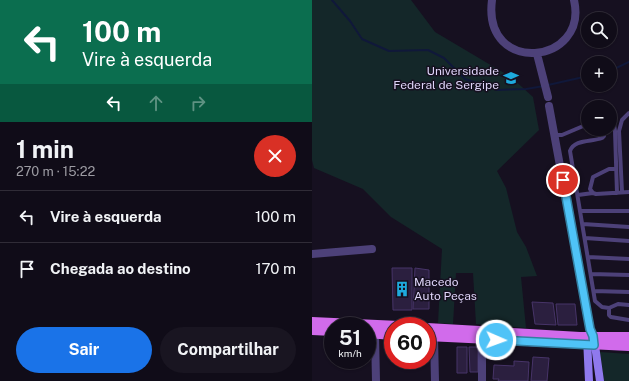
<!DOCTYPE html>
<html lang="pt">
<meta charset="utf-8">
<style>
body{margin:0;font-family:"Public Sans",sans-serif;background:#191521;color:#f1f3f6;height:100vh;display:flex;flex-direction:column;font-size:15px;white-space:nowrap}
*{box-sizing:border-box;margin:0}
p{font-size:13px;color:#9c9ba2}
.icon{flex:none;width:22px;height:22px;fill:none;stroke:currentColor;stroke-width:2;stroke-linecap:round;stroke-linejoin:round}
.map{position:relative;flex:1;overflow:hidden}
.side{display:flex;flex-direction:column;background:#100c18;width:312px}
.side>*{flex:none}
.top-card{background:#0b6e4f;color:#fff;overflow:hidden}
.fabs{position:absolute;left:269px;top:12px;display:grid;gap:8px}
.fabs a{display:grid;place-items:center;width:36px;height:36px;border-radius:50%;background:#100c18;box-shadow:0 1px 3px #0004,0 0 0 1px #302c37;font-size:20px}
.speed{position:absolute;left:12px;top:317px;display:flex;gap:8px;font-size:20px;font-weight:700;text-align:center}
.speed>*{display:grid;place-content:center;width:52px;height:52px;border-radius:50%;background:#100c18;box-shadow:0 1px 3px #0004,0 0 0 1px #302c37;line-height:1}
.speed small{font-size:10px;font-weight:400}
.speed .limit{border:6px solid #d22;background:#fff;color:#111}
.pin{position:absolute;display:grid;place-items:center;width:34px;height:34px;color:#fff;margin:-17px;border:2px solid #fff;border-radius:50%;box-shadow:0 1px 4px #0007}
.me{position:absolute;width:44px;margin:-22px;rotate:92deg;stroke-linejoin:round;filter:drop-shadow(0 0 3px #0008)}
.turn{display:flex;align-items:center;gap:14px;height:84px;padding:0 16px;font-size:18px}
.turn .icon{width:52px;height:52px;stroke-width:2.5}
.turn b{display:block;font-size:28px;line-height:34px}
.lanes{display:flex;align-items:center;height:38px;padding:0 16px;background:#0003;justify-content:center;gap:20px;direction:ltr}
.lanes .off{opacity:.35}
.round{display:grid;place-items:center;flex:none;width:42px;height:42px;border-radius:21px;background:#191521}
.summary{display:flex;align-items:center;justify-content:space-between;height:68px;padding:0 16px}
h1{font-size:24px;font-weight:700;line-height:30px}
.cta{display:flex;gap:8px;margin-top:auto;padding:8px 16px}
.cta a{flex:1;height:46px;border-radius:24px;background:#1a73e8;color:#fff;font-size:16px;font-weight:700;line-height:46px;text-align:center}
.cta a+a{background:#191521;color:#f1f3f6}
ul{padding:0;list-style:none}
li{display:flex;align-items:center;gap:12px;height:52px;padding:0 16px;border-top:1px solid #302c37}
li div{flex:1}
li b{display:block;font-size:15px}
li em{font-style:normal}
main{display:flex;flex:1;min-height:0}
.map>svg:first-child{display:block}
</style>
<main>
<section class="side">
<div class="top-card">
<div class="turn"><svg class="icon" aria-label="left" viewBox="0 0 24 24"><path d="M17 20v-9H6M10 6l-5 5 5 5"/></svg><div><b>100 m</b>Vire à esquerda</div></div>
<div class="lanes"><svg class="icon" aria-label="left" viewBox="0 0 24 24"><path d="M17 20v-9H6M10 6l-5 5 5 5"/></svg><svg class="icon off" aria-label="ahead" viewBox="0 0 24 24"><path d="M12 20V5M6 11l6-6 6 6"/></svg><svg class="icon off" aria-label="right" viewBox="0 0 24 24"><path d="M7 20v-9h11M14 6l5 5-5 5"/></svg></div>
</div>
<div class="summary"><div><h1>1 min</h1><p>270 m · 15:22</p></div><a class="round" style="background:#d93025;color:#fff"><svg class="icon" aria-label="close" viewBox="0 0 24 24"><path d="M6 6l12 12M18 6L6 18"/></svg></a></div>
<ul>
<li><svg class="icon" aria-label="left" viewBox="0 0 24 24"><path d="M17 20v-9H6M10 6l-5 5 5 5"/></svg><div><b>Vire à esquerda</b></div><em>100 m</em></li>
<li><svg class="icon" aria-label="arrive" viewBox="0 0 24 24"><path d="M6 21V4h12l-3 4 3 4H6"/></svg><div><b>Chegada ao destino</b></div><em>170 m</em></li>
</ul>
<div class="cta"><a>Sair</a><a>Compartilhar</a></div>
</section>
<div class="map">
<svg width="317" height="381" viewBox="0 0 317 381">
<rect width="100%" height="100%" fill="#161020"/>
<!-- green -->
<path fill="#142729" d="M0 0H99L123 32 199 77 221 97 227 130 185 171 194 188 205 232 214 247 225 276 209 277 214 328 164 324 161 273H144L141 324 126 323 130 249 79 217 51 189 2 168 0 160Z
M288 352 317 354V381H292Z"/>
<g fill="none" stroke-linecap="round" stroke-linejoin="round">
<!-- stream -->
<path stroke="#10183a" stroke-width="2" d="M20 0 38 21 50 39 77 51 116 50 132 58 153 79 185 90 214 89 232 86
M298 71 317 62
M236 85 276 76"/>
</g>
<!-- building -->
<path fill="#2b1f3f" stroke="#473468" d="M80 268H100V310H81Z
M103 268 117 270V309H101Z
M220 302 241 303 244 325 223 324Z
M244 304H263L265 325H246Z
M145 347H155V373H145Z
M157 347H166V372H158Z
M221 357 237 358 235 381H219Z
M202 361 217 362 216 381H186L187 379H181L182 365 202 366Z"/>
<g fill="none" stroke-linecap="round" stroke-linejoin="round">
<!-- service -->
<path stroke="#4d4179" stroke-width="4" d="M298 120 302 124 303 131 305 193
M291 129 292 136 290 138C280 142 262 139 258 151L283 301 290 307 297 308 306 304 317 305
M244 135H250L276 124
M304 169H297L281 177 278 189 281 193 284 194 317 192
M310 192 307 131 310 120 317 113
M266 195 281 193
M269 211H317
M271 224 317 227
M273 238 317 241
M276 257 317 259
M279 274 317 275
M282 291 317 292
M297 308V315L299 317 317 320"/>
<!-- minor -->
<path stroke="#4d4179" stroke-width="8" d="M180 0C170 76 277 65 262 0
M225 54 236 97
M237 106 278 329 281 336
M0 254 60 249
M122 337 123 381
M170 340V381"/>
<!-- tertiary -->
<path stroke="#4d4179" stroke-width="8" d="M63 334 64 381"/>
<!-- secondary -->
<path stroke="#8f79ed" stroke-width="8" d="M275 338 277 381
M282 338 288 381"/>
<!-- primary -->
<path stroke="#d16beb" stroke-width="10" d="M0 322 87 326
M115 328 268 337H317
M0 330 21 331
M55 333 81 335
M115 336 317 346"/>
</g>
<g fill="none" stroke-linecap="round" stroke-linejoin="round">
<!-- route casing -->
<g stroke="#337fa1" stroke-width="10">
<path id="route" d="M184 340 282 345 281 336 278 329 251 180"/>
</g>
<!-- route -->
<use href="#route" stroke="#4fc3f7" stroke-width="7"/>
</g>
<!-- icons -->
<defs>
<g id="university-bare" transform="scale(1.2)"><path d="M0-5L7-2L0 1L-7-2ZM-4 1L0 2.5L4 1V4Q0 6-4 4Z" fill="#1eaadd" stroke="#161020" stroke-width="2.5" paint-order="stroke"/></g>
<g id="building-bare" transform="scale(1.2)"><path d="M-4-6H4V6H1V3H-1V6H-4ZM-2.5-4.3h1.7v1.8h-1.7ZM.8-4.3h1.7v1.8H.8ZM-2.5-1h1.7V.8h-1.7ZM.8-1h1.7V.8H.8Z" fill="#1eaadd" stroke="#161020" stroke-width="2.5" paint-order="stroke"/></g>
</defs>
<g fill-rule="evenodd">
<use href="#university-bare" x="199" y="78"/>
<use href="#building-bare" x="90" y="289"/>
</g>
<g text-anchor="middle" stroke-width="3" stroke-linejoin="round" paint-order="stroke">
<!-- poi labels -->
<g font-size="12" fill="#dfd5f9" stroke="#161020" text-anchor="end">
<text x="187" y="75">Universidade<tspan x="187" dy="14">Federal de Sergipe</tspan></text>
<text x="102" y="286" text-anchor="start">Macedo<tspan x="102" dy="14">Auto Peças</tspan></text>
</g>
</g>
</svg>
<div class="fabs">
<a><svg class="icon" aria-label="search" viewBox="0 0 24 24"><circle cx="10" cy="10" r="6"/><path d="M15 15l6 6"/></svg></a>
<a>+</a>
<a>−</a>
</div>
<div class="speed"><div>51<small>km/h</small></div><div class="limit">60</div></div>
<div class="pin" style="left:251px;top:180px;background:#d93025"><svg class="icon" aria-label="arrive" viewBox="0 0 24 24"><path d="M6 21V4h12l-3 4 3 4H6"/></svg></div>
<svg class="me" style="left:184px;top:340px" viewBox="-20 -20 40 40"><circle r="17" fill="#4fc3f7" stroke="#fff" stroke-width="3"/><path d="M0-11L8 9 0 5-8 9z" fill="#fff"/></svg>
</div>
</main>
